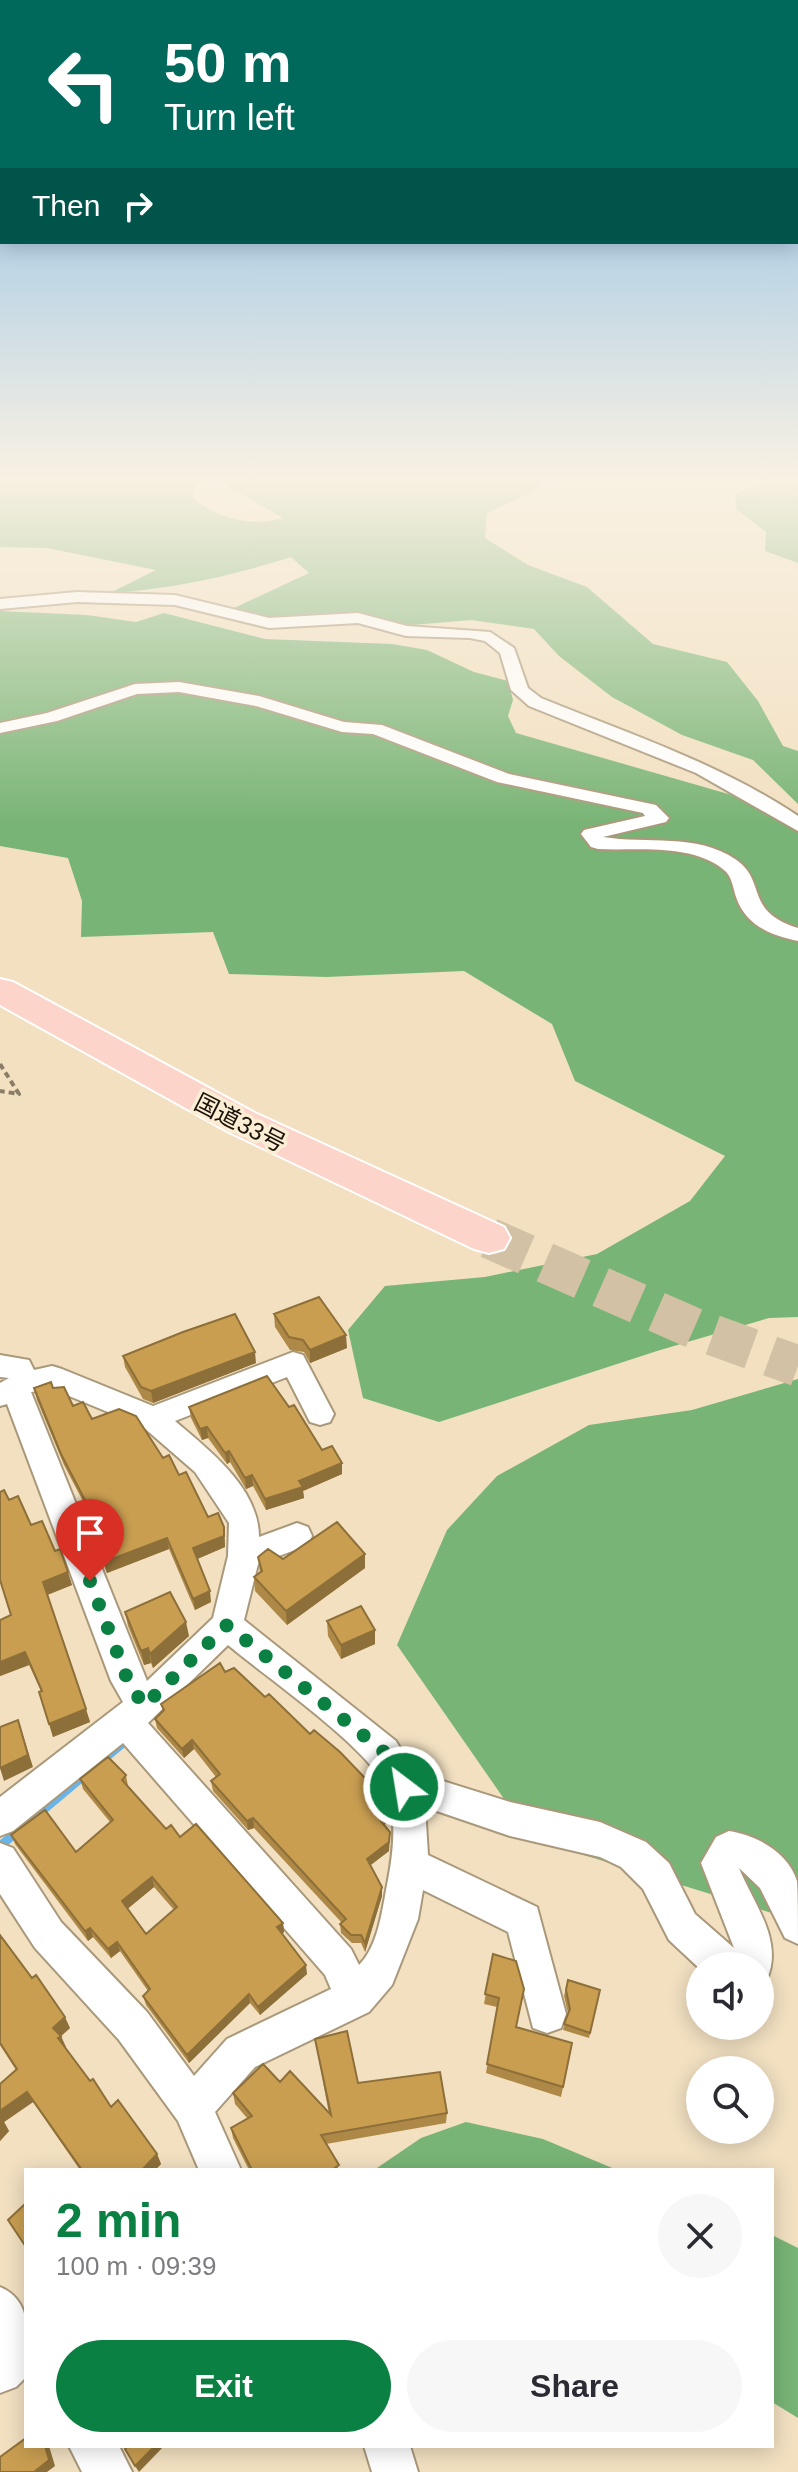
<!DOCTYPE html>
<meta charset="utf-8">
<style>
body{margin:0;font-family:Arial,"Noto Sans JP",sans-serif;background:#f7f7f7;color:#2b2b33;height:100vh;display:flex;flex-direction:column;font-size:30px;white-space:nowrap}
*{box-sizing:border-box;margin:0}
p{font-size:26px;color:#7c7c81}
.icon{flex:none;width:44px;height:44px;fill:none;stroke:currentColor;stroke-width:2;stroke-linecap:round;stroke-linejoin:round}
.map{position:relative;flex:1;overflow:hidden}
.drawer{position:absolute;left:24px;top:2168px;width:750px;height:280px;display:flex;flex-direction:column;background:#fff;border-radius:0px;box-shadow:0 4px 20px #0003}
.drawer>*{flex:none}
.guide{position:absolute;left:0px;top:0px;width:798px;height:244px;box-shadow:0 4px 20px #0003;background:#00695c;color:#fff;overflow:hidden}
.fabs{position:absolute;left:686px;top:1952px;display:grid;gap:16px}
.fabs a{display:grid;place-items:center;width:88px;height:88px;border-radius:50%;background:#fff;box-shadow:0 4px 20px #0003;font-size:40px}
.pin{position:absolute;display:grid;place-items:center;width:68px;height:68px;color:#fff;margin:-82px -34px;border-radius:50% 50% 50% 0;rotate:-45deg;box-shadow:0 0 8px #0007}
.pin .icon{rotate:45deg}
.me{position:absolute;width:88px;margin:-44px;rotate:329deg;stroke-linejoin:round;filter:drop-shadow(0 0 6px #0008)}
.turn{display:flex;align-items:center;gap:28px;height:168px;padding:0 32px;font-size:36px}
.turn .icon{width:104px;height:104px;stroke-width:2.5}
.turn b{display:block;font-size:56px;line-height:68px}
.then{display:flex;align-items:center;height:76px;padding:0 32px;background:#0003;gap:16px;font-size:30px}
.round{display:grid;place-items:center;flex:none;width:84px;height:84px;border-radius:42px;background:#f7f7f7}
.summary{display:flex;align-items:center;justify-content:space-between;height:136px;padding:0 32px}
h1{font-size:48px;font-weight:800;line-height:60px;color:#0b8043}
.button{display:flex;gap:16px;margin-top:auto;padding:16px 32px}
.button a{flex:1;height:92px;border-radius:48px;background:#0b8043;color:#fff;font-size:32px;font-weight:800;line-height:92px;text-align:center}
.button a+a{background:#f7f7f7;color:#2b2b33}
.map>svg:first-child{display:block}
</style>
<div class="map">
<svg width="798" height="2472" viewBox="0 0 798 2472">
<rect width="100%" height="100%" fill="#f2e0c1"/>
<!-- forest -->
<path fill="#78b475" d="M0 480H201L192 496C214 519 253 527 283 518L230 488 222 480H547L528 494 487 513 485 538 528 565 587 587 653 644 727 662 758 701 783 746 798 751V804L753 760 682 735 612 697 559 656 534 629 471 620 389 627 362 620H274L234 608 309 573 291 557C231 576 173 589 110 593L156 570 47 548 0 547Z
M798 484V563L765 551 766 532 736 509 735 494 761 485Z
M0 611 87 615 136 622 164 613 265 639 392 644 427 650 474 672 508 681 513 700 508 716 516 733 798 814V1317L769 1318 657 1351 439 1422 363 1398 348 1330 385 1286 485 1277 597 1254 690 1201 725 1156 575 1081 552 1024 464 971 326 977 229 974 213 932 81 937 82 901 68 858 0 846Z
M798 1379V1921L532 1839 397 1645 447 1530 497 1476 589 1425 692 1410Z
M466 2122 543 2139 617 2170H374L421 2138Z
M772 2235 798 2248V2418L772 2402Z"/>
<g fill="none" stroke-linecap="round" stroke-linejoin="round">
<!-- stream -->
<path stroke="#68b4e9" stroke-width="9" d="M0 1846 130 1737"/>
<!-- trunk-tunnel -->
<path stroke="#d2c1a5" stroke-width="41" stroke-dasharray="41 20" stroke-linecap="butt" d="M489 1238 696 1329 798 1366"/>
<!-- minor casing -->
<g stroke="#aa987b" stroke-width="4">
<path id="minor" d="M77 592 175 595 269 618 358 613 407 626 490 632 514 648 528 688 541 698C629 734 719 763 798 816V831L696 773 529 706 511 690 500 653 485 641 470 638 406 636 358 623 269 628 175 605 77 602 0 609V599Z
M179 682 259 696 344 722 382 725 509 774 656 805 669 818 666 822 603 837C646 844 697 833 735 859 768 881 743 911 798 928V941C771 935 746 926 736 897 733 888 732 876 724 870 692 843 636 851 598 849L591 847 581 834 584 830 645 816 643 813 497 782 373 734 342 732 256 706 179 692 137 694 57 721 0 733V723L47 713 135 684Z
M293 1352 303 1355 334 1414 330 1422 320 1425 310 1422 287 1377 175 1421C209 1450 259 1488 259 1537L297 1523 308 1527 312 1536 308 1545 258 1564 244 1620 396 1741 414 1772 510 1802 600 1822 646 1842 669 1863 695 1914 734 1948 701 1863 716 1837 729 1831C756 1835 788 1852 797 1881 798 1898 798 1925 798 1944L785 1938 760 1888 739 1868C753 1903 784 1940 767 1979L760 1982V1966H700V1969L669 1940 643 1889 621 1867 600 1857 510 1836 425 1807 428 1855 537 1907 566 2014 561 2028 547 2033 533 2028 508 1932 423 1890 418 1919 392 1985 369 2012 255 2067 215 2112 241 2170H199L178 2121 119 2040 35 1948 0 1894V1843L13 1848 61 1922 147 2012 194 2076 227 2039 331 1989 325 1975 123 1743 13 1831 0 1836V1797L123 1702 111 1681 7 1404 0 1406V1383L9 1378 0 1377V1355L29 1360 34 1370 52 1366 62 1369 153 1406ZM52 1389 142 1426 195 1472 229 1523 228 1556 213 1618 147 1681 31 1392ZM228 1645C266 1677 369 1748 386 1788 398 1817 393 1855 387 1885 382 1911 378 1946 359 1965L351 1949 148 1723Z
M0 2287C36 2302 26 2343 26 2377L16 2387 0 2393Z
M69 2446H119L132 2472H82Z
M364 2446H410L418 2472H372Z"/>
</g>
<!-- trunk casing -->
<g stroke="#fff" stroke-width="4">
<path id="trunk" d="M0 979 13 982 255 1113 504 1227 510 1238 504 1249 489 1253 474 1249 227 1131 0 1005Z"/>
</g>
<!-- path -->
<path stroke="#8a7d68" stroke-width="4" stroke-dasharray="6 4" stroke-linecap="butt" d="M0 1064 19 1094 0 1091"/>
<!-- minor -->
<use href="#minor" fill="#fff" fill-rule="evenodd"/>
<!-- trunk -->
<use href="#trunk" fill="#fcd4ca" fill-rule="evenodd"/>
</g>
<!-- wall -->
<path fill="#ad8846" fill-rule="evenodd" d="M274 1314 347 1348 310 1363 304 1352 290 1350 275 1327Z
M123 1356 256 1363 153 1403 143 1399 125 1367Z
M34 1388H53L73 1406 92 1419 163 1458 179 1475 208 1517 224 1527 225 1547 197 1559 211 1602 195 1610 169 1549 107 1573 85 1519 83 1508 86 1507 64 1465 37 1400Z
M189 1407H289L322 1450 342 1463V1474L303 1491 304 1498 266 1510 253 1486 246 1489 230 1462 227 1464 208 1438 202 1440 191 1418Z
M9 1500 55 1551 72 1585 47 1595 90 1722 53 1737 41 1691 29 1665 0 1676V1620L11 1615Z
M365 1554V1568L287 1625 255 1591 254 1577 260 1573 258 1557 283 1559Z
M125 1612 189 1636 153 1668 151 1663 144 1665 128 1626Z
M327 1621 375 1630V1644L341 1659 328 1636Z
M225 1672 390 1820 384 1825 390 1832 389 1851 370 1865 382 1896 365 1952 361 1943H352L341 1933 340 1924 342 1923 254 1828 248 1830 213 1791 211 1781 216 1777 194 1749 184 1758 157 1728 155 1719 163 1711 161 1704Z
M126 1775 128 1786 166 1829 180 1837 283 1923 284 1932 282 1934 307 1974 260 2015 250 2003 189 2063 146 2005 143 1996 148 1991 120 1951 111 1958 93 1937 88 1941 15 1844 11 1835 76 1852 110 1822 83 1789 80 1779ZM154 1887 174 1910 146 1934 127 1909Z
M0 1935 70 2028 61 2036 65 2047 111 2107 157 2154 161 2164 155 2170H80L33 2102 4 2122 9 2131 0 2141V2084L16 2070 0 2045Z
M493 1954 517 2027 572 2043 561 2097 486 2073 497 2007 484 2004Z
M568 1980 600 1990 589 2038 563 2030 568 2013 564 1996Z
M315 2039 358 2083 447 2113 446 2123 326 2144 339 2170H249L233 2138 231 2128 247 2118 235 2104 233 2093 280 2082 329 2114Z"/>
<!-- shaded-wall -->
<path fill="#8d6f39" d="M346 1335 347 1348 310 1363V1350Z
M255 1352 256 1363 153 1403 151 1391Z
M207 1427 208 1438 202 1440 200 1429Z
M229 1451 230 1462 227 1464 225 1453Z
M342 1463V1474L303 1491 304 1498 266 1510 265 1499 299 1481Z
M252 1475 253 1486 246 1489 245 1478Z
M224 1527 225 1547 195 1560 193 1548Z
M167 1538 169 1549 107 1573 104 1562Z
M365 1554V1568L287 1625 286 1611Z
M68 1572 72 1585 47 1595 43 1582Z
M210 1591 211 1602 195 1610 193 1599Z
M186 1622 189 1636 153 1668 150 1654Z
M375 1630V1644L341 1659V1645Z
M148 1648 151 1663 144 1665 141 1651Z
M25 1652 29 1665 0 1676V1662Z
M86 1709 90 1722 53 1737 49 1724Z
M18 1720 33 1767 4 1781 0 1768Z
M192 1740 194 1749 184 1758 182 1749Z
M390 1811V1820L380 1829V1820Z
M253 1818 254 1828 248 1830 247 1821Z
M390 1832 389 1851 367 1868V1859Z
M152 1877 154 1887 125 1911 122 1901Z
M382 1887V1896L365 1952V1943Z
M283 1923 284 1932 278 1937 277 1927Z
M90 1928 93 1937 88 1941 85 1931Z
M117 1942 120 1951 111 1958 108 1949Z
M306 1965 307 1974 260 2015 258 2007Z
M249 1994 250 2003 189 2063 187 2055Z
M65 2017 70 2028 61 2036 66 2047 63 2049 53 2028Z
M27 2092 33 2102 4 2122 9 2131 0 2141V2111Z
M157 2154 161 2164 155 2170H142Z
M45 2446H49L55 2466 47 2472H34Z
M155 2446H164L139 2472 135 2466Z"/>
<!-- building -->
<path fill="#c99e51" stroke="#8d6f39" stroke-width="2" fill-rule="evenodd" d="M319 1297 346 1335 310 1350 303 1340 289 1337 274 1314Z
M235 1314 255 1352 151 1391 141 1387 123 1356 183 1332Z
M267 1376 289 1407 294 1405 322 1450 332 1446 342 1463 299 1481 303 1487 265 1499 252 1475 245 1478 229 1451 225 1453 207 1427 200 1429 189 1407Z
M51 1382 53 1388 64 1387 73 1406 83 1402 92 1419 119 1409 136 1416 163 1458 169 1455 179 1475 186 1472 208 1517 218 1513 224 1527V1536L193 1548 210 1591 193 1599 167 1538 104 1562 83 1508 88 1506 61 1454 34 1388Z
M4 1490 9 1500 18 1496 31 1525 42 1521 55 1551 60 1549 68 1572 43 1582 86 1709 49 1724 39 1692 42 1691 25 1652 0 1662V1620L11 1615 0 1580V1492Z
M337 1522 365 1554 286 1611 254 1577 262 1571 258 1557 268 1549 283 1559Z
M170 1592 186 1622 150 1654 148 1648 141 1651 125 1612Z
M361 1606 375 1630 341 1645 327 1621Z
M220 1663 225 1672 234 1668 265 1697 269 1694 310 1734 314 1730 340 1752 389 1803 390 1811 380 1820 390 1832 389 1842 367 1859 382 1887 365 1943 361 1935H351L340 1924 346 1919 253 1818 247 1821 211 1781 220 1774 192 1740 182 1749 155 1719 164 1710 161 1704Z
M18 1720 28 1755 0 1768V1727Z
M108 1757 126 1775 122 1780 166 1829 171 1825 180 1837 196 1824 283 1923 277 1927 306 1965 258 2007 249 1994 187 2055 143 1996 150 1989 117 1942 108 1949 90 1928 85 1931 11 1835 45 1810 76 1852 113 1820 80 1779ZM152 1877 177 1907 146 1934 122 1901Z
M0 1935 32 1978 36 1975 65 2017 53 2028 61 2036 58 2038 90 2081 93 2079 111 2107 118 2100 157 2154 142 2170H82L27 2092 0 2111V2084L17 2069 0 2043Z
M493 1954 516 1961 524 1989 516 2027 572 2043 563 2087 487 2064 499 1998 485 1994Z
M568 1980 600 1990 590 2033 564 2024 570 2009 566 1990Z
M347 2031 358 2083 440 2072 447 2113 321 2135 339 2165 332 2170H252L231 2128 252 2116 233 2093 263 2064 280 2082 290 2071 331 2115 315 2039Z
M26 2203V2247L8 2220Z
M26 2438V2446H45L49 2460 34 2472H0V2457Z
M128 2446H155L135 2466 125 2449Z"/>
<!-- sky -->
<linearGradient id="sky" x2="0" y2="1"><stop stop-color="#75b4e8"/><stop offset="0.58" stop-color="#f9f1e3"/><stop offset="1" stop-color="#f9f1e3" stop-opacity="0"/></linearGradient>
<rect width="798" height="826" fill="url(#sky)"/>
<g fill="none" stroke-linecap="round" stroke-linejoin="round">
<!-- route -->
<path stroke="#0b8043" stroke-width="14" stroke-dasharray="0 25.2" d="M90 1581 128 1681 144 1706 227 1625 384 1752 404 1787"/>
</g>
<g text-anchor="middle" stroke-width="7" stroke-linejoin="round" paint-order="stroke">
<!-- street labels -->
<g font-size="24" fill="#1a1309" stroke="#fcedd5">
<text transform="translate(240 1123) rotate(27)" y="8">国道33号</text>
</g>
</g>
</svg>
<div class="fabs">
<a><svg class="icon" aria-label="sound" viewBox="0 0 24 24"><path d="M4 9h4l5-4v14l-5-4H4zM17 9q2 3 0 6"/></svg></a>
<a><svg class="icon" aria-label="search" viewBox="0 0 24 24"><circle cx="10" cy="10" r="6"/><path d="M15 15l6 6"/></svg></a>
</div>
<div class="pin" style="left:90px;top:1581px;background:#d93025"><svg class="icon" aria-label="arrive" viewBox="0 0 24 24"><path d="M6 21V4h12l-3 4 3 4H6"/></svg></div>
<svg class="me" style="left:404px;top:1787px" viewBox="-20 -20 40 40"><circle r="17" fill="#0b8043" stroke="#fff" stroke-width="3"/><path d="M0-11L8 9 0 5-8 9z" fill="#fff"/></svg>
<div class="guide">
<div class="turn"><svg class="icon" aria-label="left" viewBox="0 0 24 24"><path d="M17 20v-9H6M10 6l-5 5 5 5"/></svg><div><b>50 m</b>Turn left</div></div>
<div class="then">Then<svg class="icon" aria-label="right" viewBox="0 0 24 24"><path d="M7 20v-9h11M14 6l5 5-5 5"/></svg></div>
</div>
<section class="drawer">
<div class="summary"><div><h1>2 min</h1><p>100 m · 09:39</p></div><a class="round"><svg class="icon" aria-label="close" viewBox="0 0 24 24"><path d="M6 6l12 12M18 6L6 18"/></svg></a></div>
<div class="button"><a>Exit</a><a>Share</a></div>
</section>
</div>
